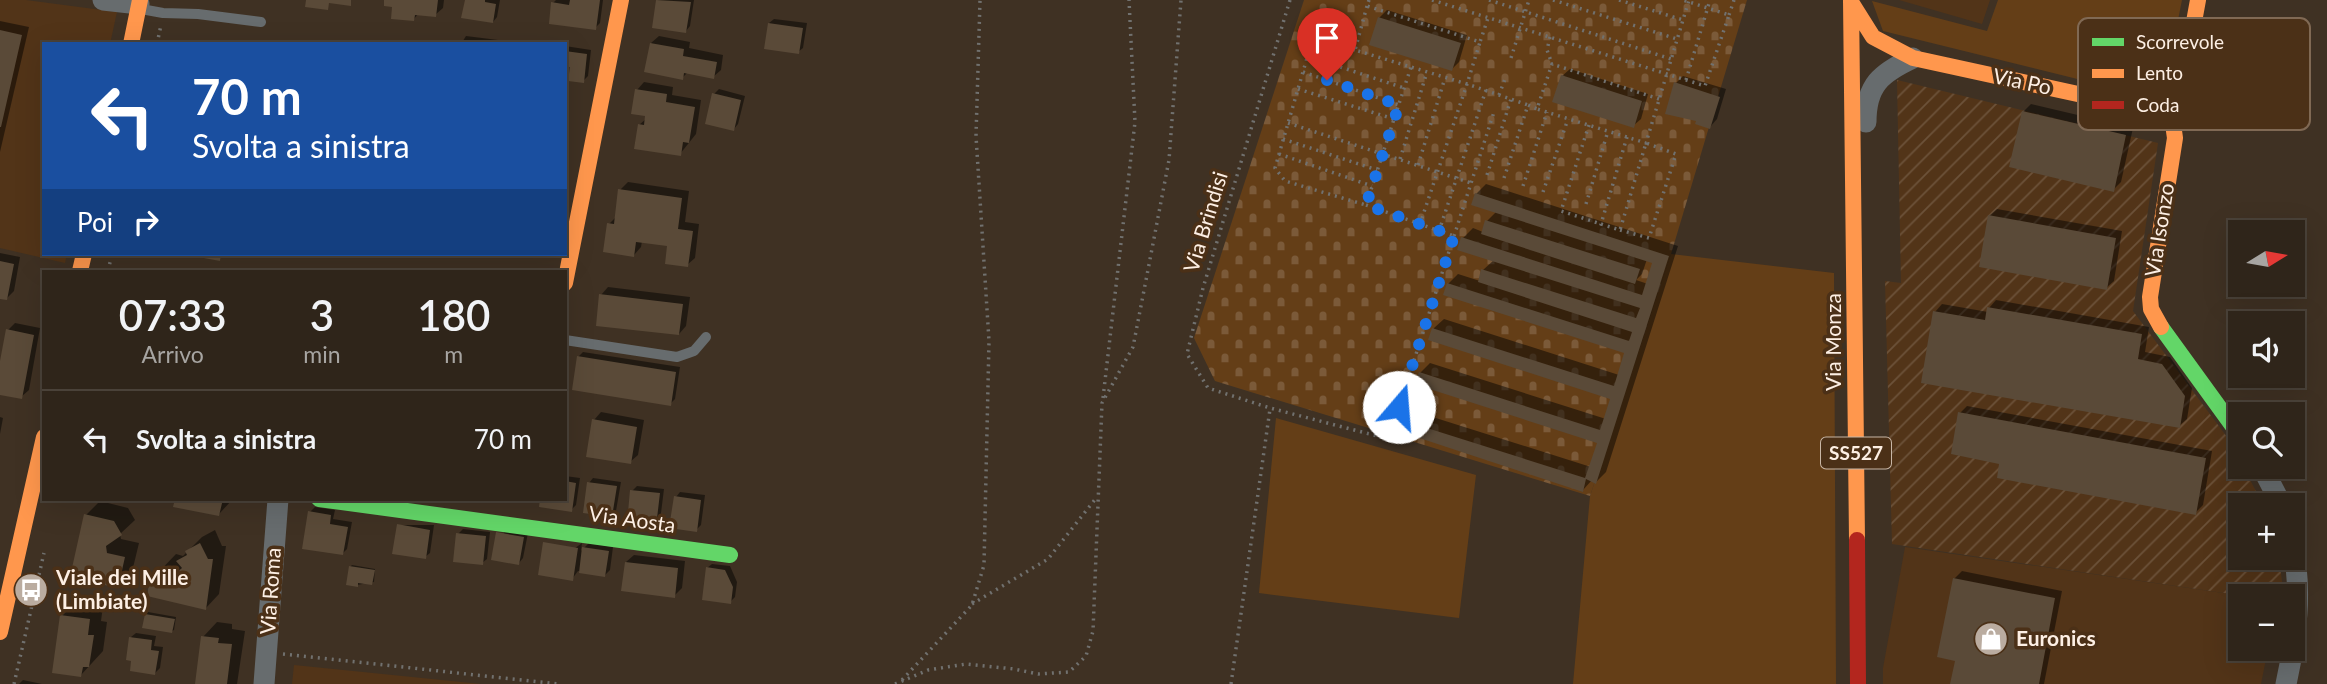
<!DOCTYPE html>
<html lang="it">
<meta charset="utf-8">
<style>
body{margin:0;font-family:Lato,sans-serif;background:#3b3127;color:#f1f3f6;height:100vh;display:flex;flex-direction:column;font-size:26px;white-space:nowrap}
*{box-sizing:border-box;margin:0}
p{font-size:23px;color:#a7a5a2}
.icon{flex:none;width:38px;height:38px;fill:none;stroke:currentColor;stroke-width:2;stroke-linecap:round;stroke-linejoin:round}
.map{position:relative;flex:1;overflow:hidden}
.drawer{position:absolute;left:42px;top:270px;width:525px;height:231px;display:flex;flex-direction:column;background:#2f251a;border-radius:0px;box-shadow:0 7px 28px #0002,0 0 0 2px #4a4239}
.drawer>*{flex:none}
.hud{position:absolute;left:42px;top:42px;width:525px;height:214px;border-radius:0px;box-shadow:0 7px 28px #0002,0 0 0 2px #4a4239;background:#1a4fa0;color:#fff;overflow:hidden}
.needle{width:46px;rotate:79deg}
.buttons{position:absolute;left:2228px;top:220px;display:grid;gap:14px}
.buttons a{display:grid;place-items:center;width:77px;height:77px;border-radius:0px;background:#2f251a;box-shadow:0 7px 28px #0002,0 0 0 2px #4a4239;font-size:35px}
.pin{position:absolute;display:grid;place-items:center;width:60px;height:60px;color:#fff;margin:-72px -30px;border-radius:50% 50% 50% 0;rotate:-45deg;box-shadow:0 0 7px #0007}
.pin .icon{rotate:45deg}
.me{position:absolute;width:77px;margin:-38px;rotate:18deg;stroke-linejoin:round;filter:drop-shadow(0 0 5px #0008)}
.turn{display:flex;align-items:center;gap:24px;height:147px;padding:0 35px;font-size:32px}
.turn .icon{width:91px;height:91px;stroke-width:2.5}
.turn b{display:block;font-size:49px;line-height:60px}
.then{display:flex;align-items:center;height:66px;padding:0 35px;background:#0003;gap:14px;font-size:26px}
.eta{display:flex;justify-content:space-evenly;align-items:center;height:119px;text-align:center}
.eta b{font-size:42px;font-weight:600;line-height:49px}
ul{padding:0;list-style:none}
li{display:flex;align-items:center;gap:21px;height:98px;padding:0 35px;border-top:2px solid #4a4239}
li div{flex:1}
li b{display:block;font-size:26px}
li em{font-style:normal}
.map>svg:first-child{display:block}
</style>
<div class="map">
<svg width="2327" height="684" viewBox="0 0 2327 684">
<defs>
<pattern id="industrial-furrows" width="10" height="10" patternUnits="userSpaceOnUse" patternTransform="scale(1.75)"><rect width="10" height="10" fill="#523418"/><path d="M-1 1l2-2M0 10L10 0M9 11l2-2" fill="none" stroke="#6c5239"/></pattern>
<pattern id="cemetery-stones" width="16" height="16" patternUnits="userSpaceOnUse" patternTransform="scale(1.75)"><rect width="16" height="16" fill="#643e17"/><path d="M2 7V4a2 2 0 0 1 4 0v3zM10 15v-3a2 2 0 0 1 4 0v3z" fill="#7b5a39"/></pattern>
</defs>
<rect width="100%" height="100%" fill="#3f3123"/>
<!-- built -->
<path fill="#523418" d="M0 0H26L117 12 110 44H44V254H67L65 263 0 248Z
M1899 0H1990L1982 24Z
M1905 547 2251 597H2240V649H2268L2261 684H1883V668Z
M294 665 481 684H292Z"/>
<!-- industrial -->
<path fill="url(#industrial-furrows)" d="M1897 80 2158 143 2133 311 2227 437 2240 462V467H2243L2264 506H2240V558H2279L2284 597H2251L1892 544 1885 281 1901 283Z"/>
<!-- green -->
<path fill="#643e17" d="M1998 0H2182L2162 100 1883 31 1872 1 1987 31Z
M1671 254 1834 273 1836 684H1573L1590 496Z
M1276 418 1476 475 1459 618 1259 593Z"/>
<!-- cemetery -->
<path fill="url(#cemetery-stones)" d="M1304 0H1747L1671 254 1590 496 1215 381 1194 338Z"/>
<!-- shadow -->
<path fill="#0007" fill-rule="evenodd" d="M386 0H444L443 8 435 15 419 13 413 20Z
M466 0H500L497 17 493 22Z
M556 0H603L600 23 595 28 553 3Z
M658 0H694L690 26 686 31 654 26Z
M1387 10 1467 35 1459 62 1452 69 1379 18Z
M774 19 807 23 803 48 798 52 769 23Z
M0 21 29 27 0 152Z
M466 36 514 42 513 44H461Z
M659 36 690 42 689 48 723 55 721 70 713 77 688 72 682 78 651 43Z
M565 46 591 50 588 76 583 81 572 66 565 65Z
M1570 69 1648 94 1641 119 1633 126 1562 76Z
M1683 76 1726 89 1717 119 1710 127 1676 83Z
M644 82 673 87 672 95 701 100 696 134 680 154 639 125 647 118 637 90Z
M719 89 745 96 738 124 734 129 714 94Z
M2031 104 2133 128 2121 182 2113 190 2023 112Z
M628 182 689 191 685 222 699 224 695 258 687 265 669 245 642 241 641 247 634 255 609 224 616 217 620 190Z
M1486 184 1678 246 1606 472 1596 482 1592 480 1583 490 1391 417 1401 407 1591 467 1599 442 1420 373 1430 363 1606 419 1612 398 1431 339 1434 328 1444 319 1619 375 1626 352 1448 284 1458 274 1480 281 1483 270 1494 260 1463 238 1473 228 1483 232 1487 221 1496 212 1476 194ZM1647 259 1655 262 1648 284 1636 280 1642 274Z
M1997 209 2122 231 2114 281 2106 288 1989 216Z
M0 253 20 257 14 291 7 298 0 297Z
M608 287 690 297 686 326 679 334 601 295Z
M1996 300 2149 327 2145 352 2170 357 2192 388 2187 419 2179 426 1935 312 1942 304 1988 312 1989 308Z
M15 323 40 328 29 390 21 397 0 393V370L8 330Z
M583 352 680 367 675 399 670 404 578 357Z
M1967 406 2212 451 2203 505 2195 513 2001 462 1960 413Z
M601 412 644 420 638 455 630 462 594 420Z
M0 417 3 418 0 434Z
M565 476 580 478 576 505 571 510 541 505 542 499H565Z
M593 478 621 482 616 511 612 515 589 483Z
M637 486 664 489 660 521 655 525 632 491Z
M680 492 705 495 701 525 696 530 676 497Z
M176 499H233L219 514 175 505Z
M100 501 128 508 135 520 120 534 121 539 139 543 132 572 118 587 86 515Z
M315 507 335 510 333 519 352 522 347 549 343 553 310 512Z
M399 525H434L430 553 425 557Z
M463 529 490 532 487 559 482 563 458 534Z
M502 529 528 533 523 558 519 563Z
M215 530 222 546H226L219 594 205 609 152 579 176 554 183 556 202 537Z
M582 543 581 551 589 543 613 547 610 570 605 575 578 571 572 579 540 574Z
M634 555 685 561 682 588 674 596 626 562Z
M712 564 730 566 737 582 735 597 730 602 707 568Z
M352 565 375 569 374 582 357 585 350 567Z
M1962 571 2062 591 2044 684H1952L1957 659 1954 579Z
M76 602 103 606 101 621 107 622 103 651 81 675 62 616Z
M148 612 176 617 174 630 172 631 146 614Z
M217 622 232 624V629L245 631 237 684H197L203 637Z
M136 633 156 636 154 646 163 647 160 668 155 673 131 637Z
M23 680 42 684H19Z"/>
<!-- building -->
<path fill="#5a4a38" d="M306 0H351V6L329 3 328 10 305 7Z
M384 0H438L436 17 415 15 414 21 391 19 392 7 384 6Z
M465 0H485V2L496 4 493 23 461 18Z
M570 0H600L596 30 549 24 551 2 569 5Z
M656 0 691 2 686 33 652 28Z
M1378 17 1461 43 1452 71 1369 45Z
M768 23 803 28 799 54 764 49Z
M0 30 22 35 1 127H0Z
M650 43 684 49 683 56 717 62 714 79 684 73 683 80 644 72Z
M565 51 587 54 584 83 568 81 570 67H565Z
M1561 75 1642 101 1634 128 1552 102Z
M1674 82 1720 97 1710 129 1695 124 1696 121 1665 114Z
M635 89 667 94 666 102 695 107 689 143 683 142 681 156 634 149 638 124 644 125 645 116 631 114Z
M712 93 741 100 734 131 705 124Z
M2022 111 2126 135 2114 192 2009 167Z
M618 189 682 198 678 229 693 231 688 267 665 264 667 246 636 242 634 257 603 252 607 223 614 224Z
M1475 193 1669 256 1596 484 1586 479 1583 492 1386 427 1389 416 1585 478 1597 443 1414 384 1419 372 1600 430 1610 399 1428 340 1432 328 1614 386 1624 353 1443 295 1447 283 1629 341 1632 332 1478 282 1481 269 1636 318 1640 308 1457 250 1461 237 1642 295 1652 263 1471 205Z
M1988 215 2116 238 2107 290 1979 267Z
M1485 220 1640 269 1635 284 1481 234Z
M182 254H221L220 261Z
M0 261 14 264 7 300 0 299Z
M599 294 683 304 679 335 596 326Z
M1987 307 2142 334 2138 359 2162 364 2185 396 2180 428 1921 383 1933 311 1985 320Z
M6 329 34 335 22 399 0 395V361Z
M577 356 676 372 671 406 572 390Z
M1958 412 2206 458 2196 515 1997 478 1999 464 1951 454Z
M592 419 637 427 631 464 586 457Z
M565 481 576 483 572 512 539 507 540 499H565Z
M587 482 617 486 612 517 583 513Z
M630 490 660 493 656 527 627 524Z
M674 496 701 500 697 532 669 528Z
M175 499H223L219 516 173 507Z
M308 511 331 515 330 524 348 527 343 555 302 549Z
M84 514 114 521 122 535 106 546 107 553 125 557 118 588 70 577Z
M397 524 430 530 426 559 392 554Z
M496 532 524 537 519 565 491 560Z
M456 533 486 536 483 565 453 562Z
M543 542 578 548 573 581 538 575Z
M200 543 208 559H213L206 610 147 596 150 578 157 581 161 568 176 573 182 568 176 561 187 555 185 551Z
M582 547 609 551 605 577 579 573Z
M625 562 678 568 675 598 621 591Z
M349 566 375 570 372 585 358 583V587L346 585Z
M706 567 725 570 733 587 731 604 702 600Z
M1953 578 2055 598 2039 684H1950L1955 661 1937 657Z
M145 614 175 619 172 633 142 628Z
M60 615 90 619 88 635H94L89 667H83L81 677 52 673Z
M201 636 219 638 218 643 232 644 227 684H195Z
M129 637 152 640 151 650 159 651 155 675 130 671 131 661 126 660Z"/>
<g fill="none" stroke-linecap="round" stroke-linejoin="round">
<!-- path -->
<path stroke="#71716f" stroke-width="3.5" stroke-dasharray="2 5" stroke-linecap="butt" d="M1290 0 1203 288 1187 354 1208 388 1270 408 1381 437
M1369 0 1367 6 1480 42 1488 18
M1432 0 1705 86 1729 15 1683 0
M1489 0 1671 59
M1553 0 1677 39
M1619 0 1683 20
M1367 6 1355 50 1467 84 1480 42
M1729 15 1734 0
M1550 37 1547 50 1552 64
M157 44 161 25
M1355 50 1314 34 1275 168 1285 181 1366 205 1411 67
M1307 56 1404 88
M1511 58 1529 0
M1303 72 1399 105
M1686 80 1710 0
M1298 89 1394 119
M1486 90 1439 231 1420 224 1467 84 1528 105
M1499 95 1505 79
M1659 99 1552 64 1537 109 1646 143 1689 0
M1288 123 1471 183
M1589 125 1561 211 1601 224
M1283 139 1377 170
M1279 154 1372 186
M1400 159 1427 72
M1418 165 1445 78
M1487 175 1511 99
M1504 178 1528 105 1537 109
M1523 186 1547 112
M1543 192 1568 119
M1586 204 1608 131
M1366 205 1420 224
M1620 230 1649 238 1676 154 1646 143 1620 230 1601 224 1627 137
M1454 236 1494 112
M108 271 112 254
M1103 398 1135 122 1129 0
M1399 407 1454 236 1440 231
M972 604 1048 559 1097 497
M283 654 559 684
M902 680 972 605 984 565 989 341 976 136 980 0
M14 684 44 553
M895 684 928 670 966 664 1014 669 1038 674 1069 672 1086 656 1093 631 1102 403 1133 347 1147 275 1169 160 1181 0
M1231 684 1270 409"/>
<!-- lane -->
<path stroke="#676c6e" stroke-width="10" d="M141 9 163 13 198 14 261 22
M565 340 677 357 694 351 706 337"/>
<!-- street -->
<path stroke="#676c6e" stroke-width="21" d="M103 0 139 4
M1866 122C1866 85 1881 73 1913 58
M2262 467 2282 506
M264 684 278 499
M2286 684C2296 638 2303 590 2292 544"/>
<!-- fast -->
<path stroke="#63d668" stroke-width="16" d="M2161 327 2240 436
M319 499 730 555"/>
<!-- slow -->
<path stroke="#ff974d" stroke-width="16" d="M1851 0 1857 540
M1851 2 1873 37 1913 58 2165 113 2172 117
M131 44 140 0
M80 271 84 254
M565 283 621 0
M2161 327 2151 309 2150 297 2175 138 2172 117 2182 87 2198 0
M0 632 44 437"/>
<!-- jam -->
<path stroke="#b3261e" stroke-width="16" d="M1857 540 1858 684"/>
</g>
<g fill="none" stroke-linecap="round" stroke-linejoin="round">
<!-- route -->
<path stroke="#1a73e8" stroke-width="12" stroke-dasharray="0 21.6" d="M1327 80 1399 105 1366 205 1454 236 1399 407"/>
</g>
<!-- icons -->
<defs>
<g id="bus-disc" transform="scale(1.75)"><circle r="9.5" fill="#baaca0" stroke="#4b3017"/><path d="M-5-6H5V4H4V6H2V4H-2V6H-4V4H-5ZM-3.5-4V0h7V-4ZM-3.5 1.2v1.5H-2V1.2ZM2 1.2v1.5H3.5V1.2Z" fill="#fff"/></g>
<g id="shop-disc" transform="scale(1.75)"><circle r="9.5" fill="#baaca0" stroke="#4b3017"/><path d="M-5-2.5h2.3a2.7 3.5 0 0 1 5.4 0H5L5.5 6h-11ZM-1.5-2.5h3a1.5 2.3 0 0 0-3 0Z" fill="#fff"/></g>
</defs>
<g fill-rule="evenodd">
<use href="#bus-disc" x="31" y="590"/>
<use href="#shop-disc" x="1991" y="639"/>
</g>
<g text-anchor="middle" stroke-width="7" stroke-linejoin="round" paint-order="stroke">
<!-- shield labels -->
<rect fill="#4b3017" stroke="#c8b6a6" stroke-width="2" x="1821" y="437.5" width="70" height="31" rx="5"/>
<g font-size="19" font-weight="bold" fill="#fdefe4">
<text x="1856" y="460">SS527</text>
</g>
<!-- street labels -->
<g font-size="21" fill="#fdefe4" stroke="#4b3017">
<text transform="translate(2022 82) rotate(12)" y="7">Via Po</text>
<text transform="translate(1206 222) rotate(-73)" y="7">Via Brindisi</text>
<text transform="translate(2160 230) rotate(-81)" y="7">Via Isonzo</text>
<text transform="translate(1834 342) rotate(-90)" y="7">Via Monza</text>
<text transform="translate(632 520) rotate(8)" y="7">Via Aosta</text>
<text transform="translate(271 591) rotate(-86)" y="7">Via Roma</text>
</g>
<!-- poi labels -->
<g font-size="21" font-weight="bold" fill="#fdefe4" stroke="#4b3017" text-anchor="start">
<text x="56" y="585">Viale dei Mille<tspan x="56" dy="24">(Limbiate)</tspan></text>
<text x="2016" y="646">Euronics</text>
</g>
</g>
<!-- legend -->
<rect x="2078" y="18" width="232" height="112" rx="10" fill="#4b3017" stroke="#806954" stroke-width="2"/>
<rect x="2092" y="38" width="32" height="8" fill="#63d668"/>
<rect x="2092" y="69" width="32" height="9" fill="#ff974d"/>
<rect x="2092" y="101" width="32" height="8" fill="#b3261e"/>
<g font-size="19" fill="#fdefe4">
<text x="2136" y="49">Scorrevole</text>
<text x="2136" y="80">Lento</text>
<text x="2136" y="112">Coda</text>
</g>
</svg>
<div class="buttons">
<a><svg class="needle" viewBox="-14 -14 28 28"><path d="M0-13l5 13h-10z" fill="#e53935"/><path d="M0 13l5-13h-10z" fill="#a7a5a2"/></svg></a>
<a><svg class="icon" aria-label="sound" viewBox="0 0 24 24"><path d="M4 9h4l5-4v14l-5-4H4zM17 9q2 3 0 6"/></svg></a>
<a><svg class="icon" aria-label="search" viewBox="0 0 24 24"><circle cx="10" cy="10" r="6"/><path d="M15 15l6 6"/></svg></a>
<a>+</a>
<a>−</a>
</div>
<div class="pin" style="left:1327px;top:80px;background:#d93025"><svg class="icon" aria-label="arrive" viewBox="0 0 24 24"><path d="M6 21V4h12l-3 4 3 4H6"/></svg></div>
<svg class="me" style="left:1399px;top:407px" viewBox="-20 -20 40 40"><circle r="19" fill="#fff"/><path d="M0-13L10 11 0 6-10 11z" fill="#1a73e8"/></svg>
<div class="hud">
<div class="turn"><svg class="icon" aria-label="left" viewBox="0 0 24 24"><path d="M17 20v-9H6M10 6l-5 5 5 5"/></svg><div><b>70 m</b>Svolta a sinistra</div></div>
<div class="then">Poi<svg class="icon" aria-label="right" viewBox="0 0 24 24"><path d="M7 20v-9h11M14 6l5 5-5 5"/></svg></div>
</div>
<section class="drawer">
<div class="eta">
<div><b>07:33</b><p>Arrivo</p></div>
<div><b>3</b><p>min</p></div>
<div><b>180</b><p>m</p></div>
</div>
<ul>
<li><svg class="icon" aria-label="left" viewBox="0 0 24 24"><path d="M17 20v-9H6M10 6l-5 5 5 5"/></svg><div><b>Svolta a sinistra</b></div><em>70 m</em></li>
</ul>
</section>
</div>
